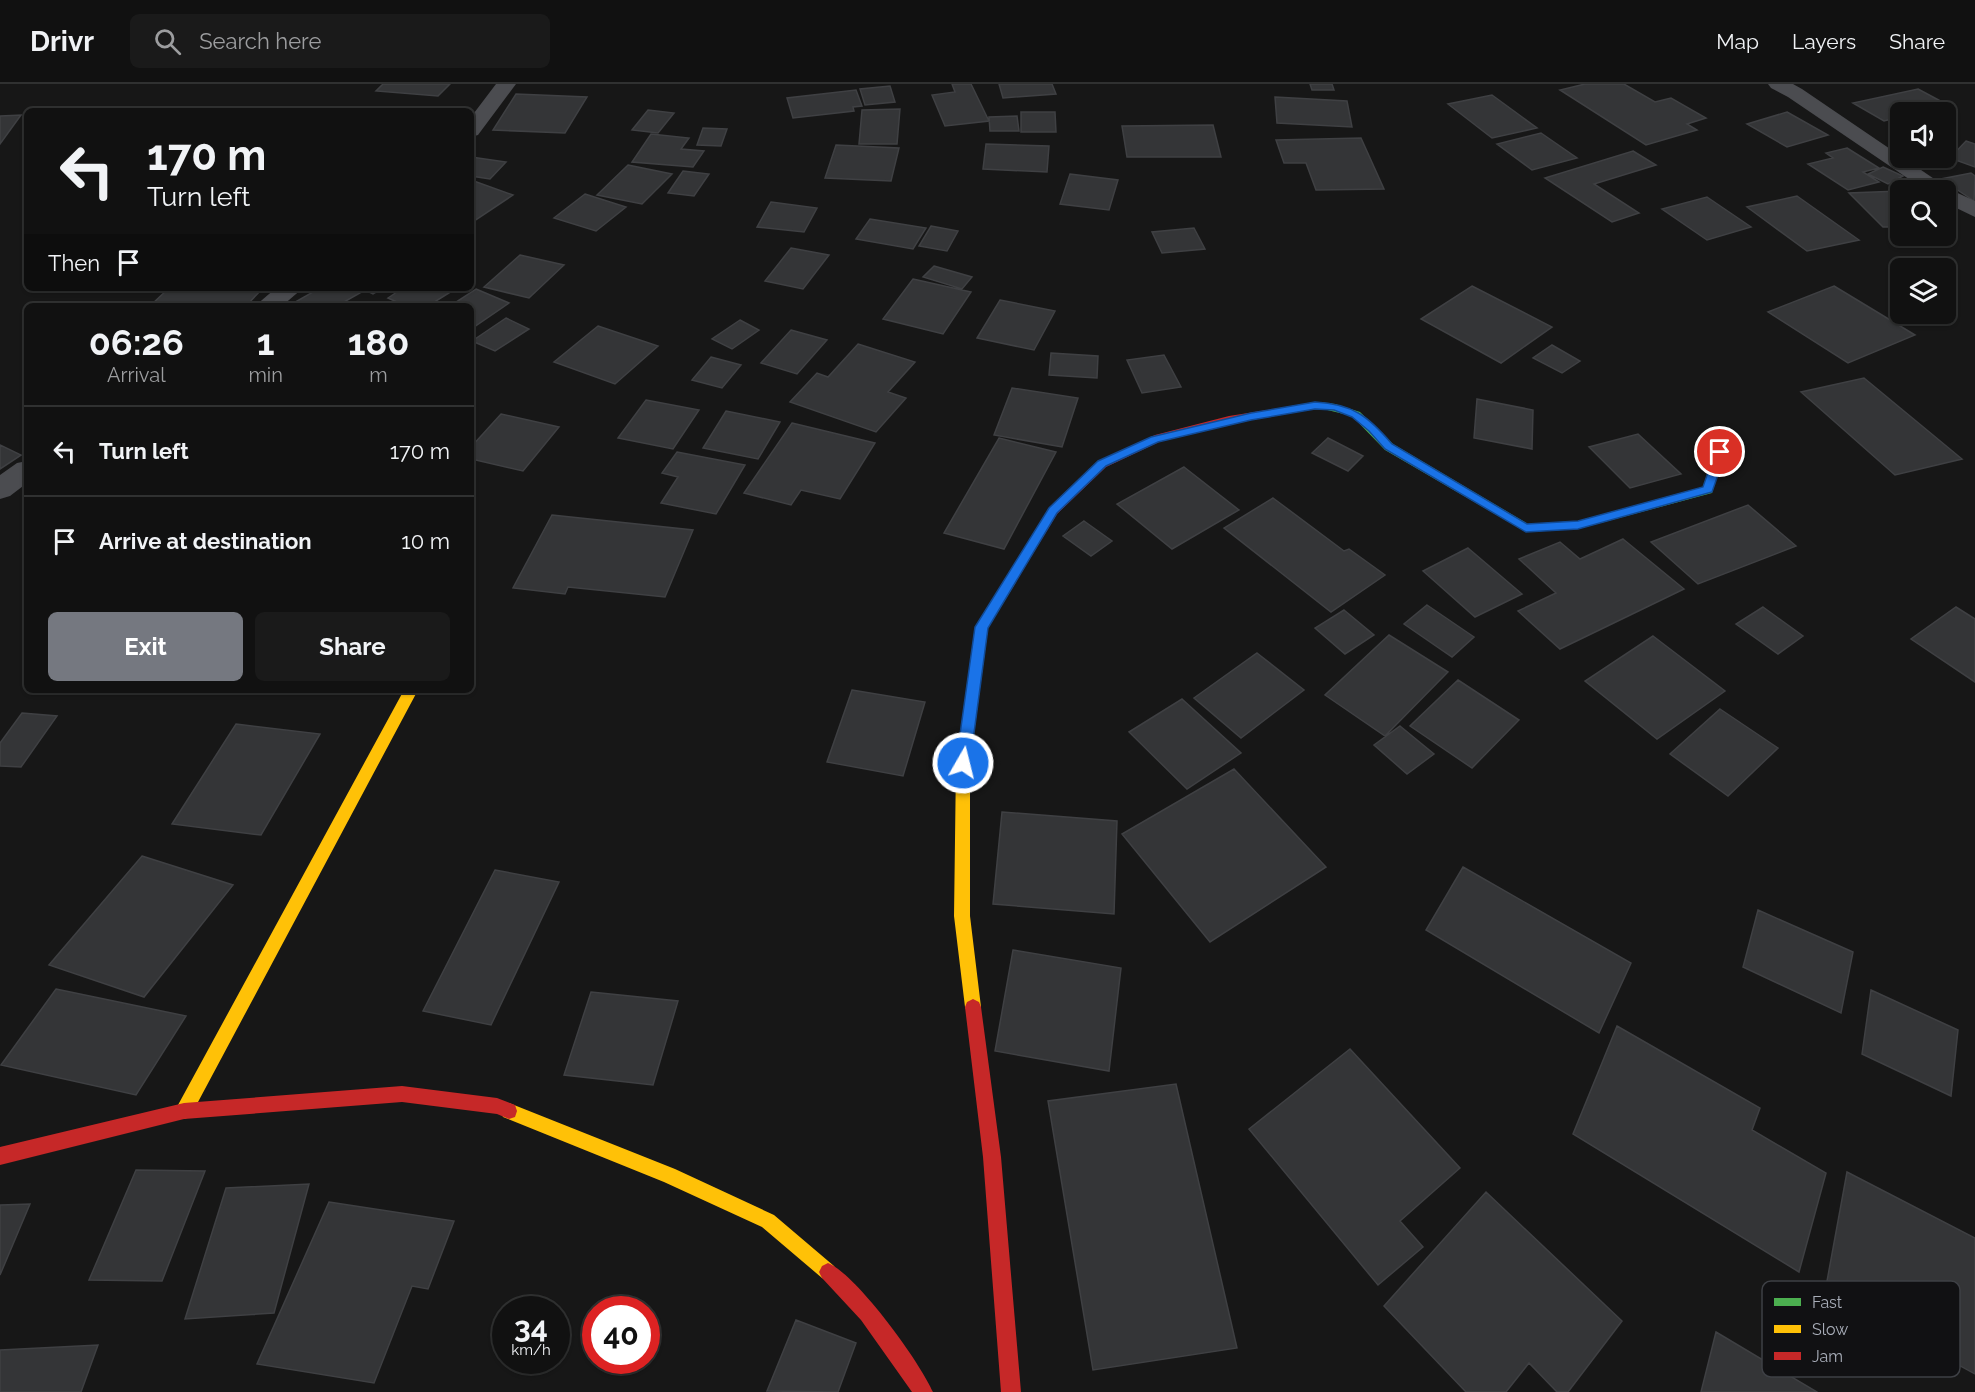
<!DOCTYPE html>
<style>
body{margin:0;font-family:Raleway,sans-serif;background:#1a1a1a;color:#f1f3f6;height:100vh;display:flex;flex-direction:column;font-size:22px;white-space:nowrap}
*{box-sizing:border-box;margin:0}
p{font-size:20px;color:#9c9d9f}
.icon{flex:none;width:33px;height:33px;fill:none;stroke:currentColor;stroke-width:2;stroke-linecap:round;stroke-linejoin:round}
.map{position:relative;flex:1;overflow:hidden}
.details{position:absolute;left:24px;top:219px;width:450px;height:390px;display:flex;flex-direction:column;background:#111;border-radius:9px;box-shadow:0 2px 4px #0004,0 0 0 2px #303131}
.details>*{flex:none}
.guide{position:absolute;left:24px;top:24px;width:450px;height:183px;border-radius:9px;box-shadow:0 2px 4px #0004,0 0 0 2px #303131;background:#111;color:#f1f3f6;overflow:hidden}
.buttons{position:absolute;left:1890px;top:18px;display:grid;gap:12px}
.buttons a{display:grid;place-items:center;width:66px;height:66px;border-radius:9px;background:#111;box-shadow:0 2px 4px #0004,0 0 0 2px #303131;font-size:30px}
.speed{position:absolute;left:492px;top:1212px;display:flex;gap:12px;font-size:30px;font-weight:700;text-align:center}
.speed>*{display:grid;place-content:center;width:78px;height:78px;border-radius:50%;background:#111;box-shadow:0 2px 4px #0004,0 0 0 2px #303131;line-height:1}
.speed small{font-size:15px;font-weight:400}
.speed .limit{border:9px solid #d22;background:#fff;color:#111}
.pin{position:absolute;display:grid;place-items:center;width:51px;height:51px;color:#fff;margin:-26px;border:3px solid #fff;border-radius:50%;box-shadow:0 2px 6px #0007}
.me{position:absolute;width:66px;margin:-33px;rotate:8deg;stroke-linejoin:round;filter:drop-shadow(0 0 4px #0008)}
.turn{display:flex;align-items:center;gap:21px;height:126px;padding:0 24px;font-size:27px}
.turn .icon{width:78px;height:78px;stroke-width:2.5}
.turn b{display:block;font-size:42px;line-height:51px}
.then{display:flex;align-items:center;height:57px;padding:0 24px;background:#0003;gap:12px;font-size:22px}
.eta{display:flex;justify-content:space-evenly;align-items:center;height:102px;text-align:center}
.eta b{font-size:36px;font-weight:700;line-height:42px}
.primary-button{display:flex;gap:12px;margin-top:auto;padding:12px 24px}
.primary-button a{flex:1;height:69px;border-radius:9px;background:#757880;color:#fff;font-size:24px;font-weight:700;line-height:69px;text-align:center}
.primary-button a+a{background:#1a1a1a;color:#f1f3f6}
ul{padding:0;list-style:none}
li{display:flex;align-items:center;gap:18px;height:90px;padding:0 24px;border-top:2px solid #303131}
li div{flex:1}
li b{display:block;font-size:22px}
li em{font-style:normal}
header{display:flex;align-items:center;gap:36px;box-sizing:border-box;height:84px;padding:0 30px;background:#111;border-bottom:2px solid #303131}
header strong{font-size:28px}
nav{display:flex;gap:33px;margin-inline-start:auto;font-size:21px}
.search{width:420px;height:54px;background:#1a1a1a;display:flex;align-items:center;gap:15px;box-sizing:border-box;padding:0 21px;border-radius:9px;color:#9c9d9f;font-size:22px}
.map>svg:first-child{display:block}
</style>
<header>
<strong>Drivr</strong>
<div class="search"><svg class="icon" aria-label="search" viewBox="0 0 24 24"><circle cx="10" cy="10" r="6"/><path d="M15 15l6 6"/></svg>Search here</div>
<nav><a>Map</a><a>Layers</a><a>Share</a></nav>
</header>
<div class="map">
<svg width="1975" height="1308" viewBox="0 0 1975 1308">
<rect width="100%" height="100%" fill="#171717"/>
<!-- building -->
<path fill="#343537" stroke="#3f4043" stroke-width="1.5" d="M383 0H450L438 12 376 7Z
M952 0H971L989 37 945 42 932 11 955 8Z
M999 0H1052L1056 10 1003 14Z
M1310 0H1332L1334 6H1312Z
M1585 0H1624L1655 18 1671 14 1706 34 1687 40 1697 46 1646 61 1560 6Z
M890 2 895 18 865 21 860 5Z
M1918 5 1948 21 1918 28H1900V33L1884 37 1853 19Z
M856 6 862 22 853 23 854 27 793 34 787 14Z
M516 10 587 13 565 49 493 46Z
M1492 11 1537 44 1492 54 1448 20Z
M1275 13 1347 17 1352 43 1277 39Z
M900 25 897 60H859L862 26Z
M648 26 674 29 658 49 632 46Z
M1021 28H1055L1056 48H1021Z
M1787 28 1828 51 1787 63 1747 40Z
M21 31 0 60V32Z
M1017 32 1019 47H990L989 33Z
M1213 41 1221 73H1127L1122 42Z
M703 44 727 45 721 62 697 61Z
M1541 49 1577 74 1532 86 1497 60Z
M651 50 689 54 681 65 704 67 693 83 632 78Z
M1361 54 1384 105 1316 106 1306 79H1284L1276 56Z
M1966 57 1975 60V83L1950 74Z
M986 60 1049 62 1047 88 983 85Z
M836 61 899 64 891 97 825 94Z
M1847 64 1879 84 1863 88 1879 98 1848 106 1808 80 1833 74 1826 69Z
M1633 67 1656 81 1594 100 1639 129 1612 138 1545 94Z
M471 73 506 78 490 95 471 92Z
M628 81 672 90 642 120 597 111Z
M1883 83 1903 92 1888 100 1868 90Z
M683 87 709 90 694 112 668 109Z
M1971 89 1975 92 1974 117 1941 95Z
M1070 90 1118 96 1109 126 1060 120Z
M471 96 513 111 471 139Z
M1900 107V143H1883L1849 109Z
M585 110 626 123 596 147 554 134Z
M1797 112 1859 156 1807 167 1747 123Z
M1707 113 1751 143 1707 156 1662 125Z
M771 118 817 124 804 148 757 143Z
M870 135 926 144 913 165 856 155Z
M931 142 958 147 947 167 919 162Z
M1194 144 1205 165 1162 169 1152 148Z
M791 164 829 171 803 205 765 197Z
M520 171 564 181 529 214 484 203Z
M934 182 972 193 962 205 923 193Z
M913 195 971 208 943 250 883 235Z
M1472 202 1552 243 1501 279 1421 235Z
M1834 202 1915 251 1848 279 1768 228Z
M169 204H263L246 222H150Z
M320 204H383L373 210 365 206 337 222H305L297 217Z
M403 204H457L428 222H406L388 214Z
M476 205 509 219 471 245V222H450Z
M1000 216 1055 227 1034 266 977 254Z
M506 234 529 245 495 267 472 257Z
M740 236 759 246 732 265 712 255Z
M598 242 658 262 615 300 554 278Z
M791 246 827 256 797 290 761 279Z
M858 260 915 278 888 308 906 314 876 348 790 318 817 289 828 293Z
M1552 261 1580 277 1562 289 1533 274Z
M1051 269 1098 272 1097 294 1049 291Z
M1164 271 1181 303 1142 309 1127 276Z
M711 273 741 281 722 304 692 296Z
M1864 294 1962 375 1895 391 1801 308Z
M1012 304 1078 314 1062 363 994 351Z
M1477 315 1533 326 1532 365 1474 354Z
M646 316 699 326 673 365 618 354Z
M726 327 780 338 758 375 703 364Z
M501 330 559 343 523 387 471 375V363Z
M792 339 875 359 840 415 801 406 791 421 744 409Z
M1638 350 1681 390 1630 404 1589 363Z
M999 354 1056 368 1004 465 944 449Z
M1328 354 1363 372 1348 387 1312 369Z
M0 361 21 371 0 385Z
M677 368 745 381 716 430 661 419 678 393 662 389Z
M1184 383 1239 426 1172 465 1117 420Z
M1273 414 1344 467 1349 465 1385 491 1331 528 1224 444Z
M1748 421 1796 462 1698 500 1651 458Z
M552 431 693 446 665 513 568 503 565 510 513 504Z
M1084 437 1112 457 1091 472 1063 452Z
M1623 455 1684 505 1560 565 1518 527 1556 509 1519 475 1560 458 1580 475Z
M1468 464 1522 510 1475 533 1423 487Z
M1427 521 1474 553 1452 573 1404 540Z
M1763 523 1803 552 1778 570 1736 540Z
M1956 523 1975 535V598L1911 555Z
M1344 526 1374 551 1345 570 1315 544Z
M1389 551 1448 588 1385 652 1325 611Z
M1653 552 1725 607 1657 655 1585 597Z
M1257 569 1304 606 1241 654 1194 614Z
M1458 596 1519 636 1472 684 1410 642Z
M852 606 925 618 903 692 827 678Z
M1182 615 1241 669 1187 705 1129 648Z
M1720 625 1778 664 1728 712 1670 670Z
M22 629 57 632 21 683 0 682V659Z
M236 640 320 650 261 751 172 740Z
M1400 642 1434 670 1407 690 1374 661Z
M1234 685 1326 783 1210 858 1122 750Z
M1002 728 1117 737 1114 830 993 820Z
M142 772 233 801 144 913 49 881Z
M1463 783 1631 879 1599 949 1426 846Z
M495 786 559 798 491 941 423 927Z
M1758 826 1853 868 1841 929 1743 883Z
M1013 866 1121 884 1109 987 995 967Z
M56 905 186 932 136 1011 1 981Z
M1871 906 1958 946 1951 1012 1862 970Z
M591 908 678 917 653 1001 564 991Z
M1617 942 1760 1024 1752 1046 1826 1089 1799 1188 1573 1050Z
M1350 965 1460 1084 1400 1137 1423 1163 1378 1201 1249 1045Z
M1176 1000 1237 1264 1093 1286 1048 1017Z
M136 1086 205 1087 162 1197 89 1196Z
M1847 1088 1975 1154V1290L1825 1208Z
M309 1100 274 1229 185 1235 226 1104Z
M1486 1108 1622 1237 1568 1308H1557L1529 1279 1506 1308H1466L1384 1222Z
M329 1118 454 1137 428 1205 412 1202 374 1299 257 1280Z
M30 1120 0 1191V1121Z
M796 1236 856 1259 838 1308 767 1307Z
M1716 1248 1817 1308H1701Z
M98 1261 81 1308H0V1266Z"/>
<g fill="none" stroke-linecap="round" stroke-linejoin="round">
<!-- street -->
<path fill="#4b4c50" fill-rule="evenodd" d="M496 0H516L478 51 471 53V33Z
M1768 0H1793L1802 5 1949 105 1975 117V133L1946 119V106H1925L1788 13 1771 4Z
M276 204H303L282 222H255Z
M27 377V399L10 412 0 415V391L17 379Z"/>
<!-- fast -->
<path fill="#4caf50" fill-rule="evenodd" d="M1319 318 1335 320 1360 328 1393 360 1528 440 1578 437 1703 403 1721 349 1726 345 1731 349 1712 409 1578 445 1526 448 1385 366 1352 332 1315 323 1314 321Z"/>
<!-- slow -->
<path fill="#ffc107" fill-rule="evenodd" d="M1010 494 1016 498 988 544 970 679V832L981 923 979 928 973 931 967 928 965 923 954 832 956 679 976 543 1006 495Z
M404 606H418L190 1033 184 1035 178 1033 176 1027 178 1021Z
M509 1019 675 1085 774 1131 834 1182 837 1188 834 1194 828 1197 822 1194 762 1143 664 1098 503 1033 501 1027 503 1021Z"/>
<!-- jam -->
<path fill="#c62828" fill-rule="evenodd" d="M1319 318 1324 321 1323 323 1229 340 1159 358 1106 383 1057 430 1014 501H1006L1004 498 1049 424 1098 377 1155 351 1229 332Z
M973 915 979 918 981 923 1001 1073 1021 1308H1001L983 1073 965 923 967 918Z
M402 1002 497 1014 515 1021 517 1027 515 1033 509 1035 497 1030 402 1018 184 1035 0 1081V1063L184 1019Z
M828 1179C857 1191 920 1278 933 1308H912L861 1236 822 1194 819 1188 822 1182Z"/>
</g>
<!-- route -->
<path fill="#1a73e8" stroke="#114b97" stroke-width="1.5" d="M1315 318C1353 320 1368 332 1392 360L1527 440 1578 437 1703 403 1716 365H1724L1726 368 1712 408 1578 445 1526 448 1385 365 1369 347 1352 333 1334 326 1315 325 1251 336 1158 358 1106 382 1057 429 988 544 970 679 968 683H958L956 679 975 543 1049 424 1098 377 1151 353 1251 329Z"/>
<!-- legend -->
<rect x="1762" y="1197" width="198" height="96" rx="9" fill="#111113" stroke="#3e4045" stroke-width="1.5"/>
<rect x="1774" y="1214" width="27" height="8" fill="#4caf50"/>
<rect x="1774" y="1241" width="27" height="8" fill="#ffc107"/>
<rect x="1774" y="1268" width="27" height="8" fill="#c62828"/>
<g font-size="16" fill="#a8adb8">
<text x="1812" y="1224">Fast</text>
<text x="1812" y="1251">Slow</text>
<text x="1812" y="1278">Jam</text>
</g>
</svg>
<div class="buttons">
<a><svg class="icon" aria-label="sound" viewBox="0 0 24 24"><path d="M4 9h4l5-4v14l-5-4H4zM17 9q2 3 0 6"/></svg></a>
<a><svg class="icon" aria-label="search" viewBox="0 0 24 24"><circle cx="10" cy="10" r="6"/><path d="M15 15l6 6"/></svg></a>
<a><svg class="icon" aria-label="layers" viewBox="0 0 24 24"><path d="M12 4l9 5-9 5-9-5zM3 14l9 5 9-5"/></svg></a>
</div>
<div class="speed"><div>34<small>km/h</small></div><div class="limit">40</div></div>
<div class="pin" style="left:1720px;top:368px;background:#d93025"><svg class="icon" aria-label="arrive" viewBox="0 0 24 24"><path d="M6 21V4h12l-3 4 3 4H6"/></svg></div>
<svg class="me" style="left:963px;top:679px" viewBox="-20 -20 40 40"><circle r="17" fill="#1a73e8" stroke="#fff" stroke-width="3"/><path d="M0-11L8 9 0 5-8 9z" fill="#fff"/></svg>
<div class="guide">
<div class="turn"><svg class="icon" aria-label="left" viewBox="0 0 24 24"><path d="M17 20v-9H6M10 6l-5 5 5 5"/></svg><div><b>170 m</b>Turn left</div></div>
<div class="then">Then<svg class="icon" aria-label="arrive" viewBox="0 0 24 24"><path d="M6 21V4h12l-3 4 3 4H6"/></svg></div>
</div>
<section class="details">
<div class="eta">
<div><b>06:26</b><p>Arrival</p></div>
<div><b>1</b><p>min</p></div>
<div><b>180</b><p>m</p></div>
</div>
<ul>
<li><svg class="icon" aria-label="left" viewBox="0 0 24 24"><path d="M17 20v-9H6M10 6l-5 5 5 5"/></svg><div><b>Turn left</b></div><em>170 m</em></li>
<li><svg class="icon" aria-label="arrive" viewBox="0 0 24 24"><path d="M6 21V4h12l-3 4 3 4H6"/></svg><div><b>Arrive at destination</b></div><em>10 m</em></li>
</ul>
<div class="primary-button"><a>Exit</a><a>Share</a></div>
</section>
</div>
